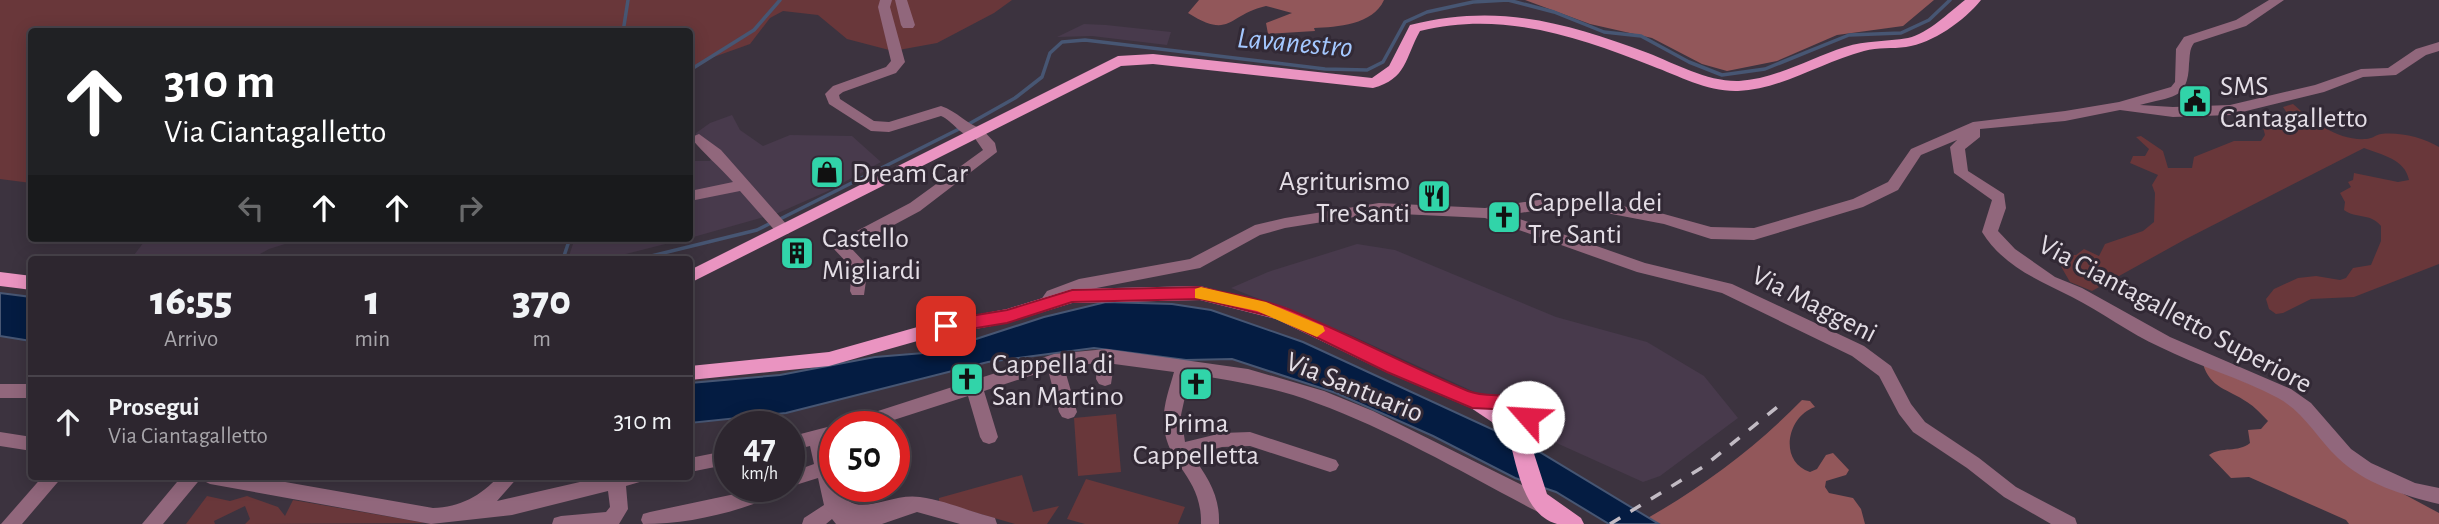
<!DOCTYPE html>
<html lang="it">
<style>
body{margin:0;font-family:"Alegreya Sans",sans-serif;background:#39323b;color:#f1f3f6;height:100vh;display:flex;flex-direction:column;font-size:26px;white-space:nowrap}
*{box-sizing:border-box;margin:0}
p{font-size:23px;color:#a7a5aa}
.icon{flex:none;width:38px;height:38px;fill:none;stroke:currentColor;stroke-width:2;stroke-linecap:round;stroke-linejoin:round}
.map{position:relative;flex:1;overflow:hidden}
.panel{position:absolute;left:28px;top:256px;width:665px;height:224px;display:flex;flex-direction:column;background:#2d262f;border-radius:7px;box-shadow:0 4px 18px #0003,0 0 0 2px #48434b}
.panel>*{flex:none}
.top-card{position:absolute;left:28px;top:28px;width:665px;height:214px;border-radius:7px;box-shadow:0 4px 18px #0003,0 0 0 2px #48434b;background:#202124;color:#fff;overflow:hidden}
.speed{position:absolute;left:714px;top:411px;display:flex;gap:14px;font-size:35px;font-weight:700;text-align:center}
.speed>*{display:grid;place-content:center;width:91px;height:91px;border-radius:50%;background:#2d262f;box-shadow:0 4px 18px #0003,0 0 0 2px #48434b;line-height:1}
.speed small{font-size:18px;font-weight:400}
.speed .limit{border:10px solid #d22;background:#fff;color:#111}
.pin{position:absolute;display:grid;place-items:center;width:60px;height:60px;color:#fff;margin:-30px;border-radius:14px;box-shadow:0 4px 10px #0006}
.me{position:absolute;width:77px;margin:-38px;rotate:296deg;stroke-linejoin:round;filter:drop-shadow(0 0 5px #0008)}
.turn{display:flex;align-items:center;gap:24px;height:147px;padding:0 21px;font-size:32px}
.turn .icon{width:91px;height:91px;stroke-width:2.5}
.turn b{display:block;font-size:49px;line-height:60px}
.lanes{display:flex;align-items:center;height:66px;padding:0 21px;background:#0003;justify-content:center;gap:35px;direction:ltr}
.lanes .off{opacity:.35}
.eta{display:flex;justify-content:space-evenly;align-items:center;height:119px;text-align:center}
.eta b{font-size:42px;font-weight:800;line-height:49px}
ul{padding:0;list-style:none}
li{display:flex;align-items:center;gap:21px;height:91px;padding:0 21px;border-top:2px solid #48434b}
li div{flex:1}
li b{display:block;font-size:26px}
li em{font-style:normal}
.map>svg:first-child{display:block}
</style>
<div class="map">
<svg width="2439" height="524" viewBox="0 0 2439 524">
<rect width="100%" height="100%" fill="#3c333f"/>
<!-- built -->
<path fill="#483a4c" d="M1084 24 1106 25 1171 32 1167 45 1092 36 1057 37Z
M732 115 740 130 763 146 790 135 852 136 881 162 828 191 778 213 690 238V161H710L712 157 696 140V133L710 123Z
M147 238H304L269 249 251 259H131Z
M575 238H689L606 259H568Z
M1357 244 1395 250 1556 317 1647 342 1704 376 1738 418 1660 476 1643 482 1541 436 1520 413 1348 334 1231 288 1268 272Z"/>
<!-- green -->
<path fill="#69373a" d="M0 0H1012L994 13 937 43 893 51 847 39 818 15 783 11 770 18 750 44 711 58 690 72V32H32L31 183 0 179Z
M2293 104C2312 121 2338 141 2366 139 2372 139 2375 135 2381 134 2400 132 2422 137 2439 147V264L2354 297 2311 299 2283 313 2276 314 2269 309 2266 299 2274 289 2298 278 2316 276 2340 280 2346 278 2353 268 2371 265 2381 241V226C2371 213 2356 219 2344 210L2345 202 2340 193 2351 187 2348 182 2353 180 2354 173 2398 182 2409 180C2405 159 2382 155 2364 148L2184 240 2092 291 2070 282 2059 263 2063 255H2076L2084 249 2099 256 2105 244 2143 231 2154 222 2155 193 2152 185 2158 175 2130 163 2133 156H2145L2149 149 2136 137 2141 136 2163 151 2168 168H2192L2194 157 2234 141H2261L2265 135 2262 123 2266 121C2275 123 2284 127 2291 119L2283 107Z
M1116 414 1121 472 1078 476 1074 418Z
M1022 475 1033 512 1059 506 1047 524H1015L939 502V498Z
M1086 479 1185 507 1178 524H1085L1067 519Z
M207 496 230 501 247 496 278 507 285 516 293 500 426 523 245 524 250 519 245 506 214 521 215 524H186Z"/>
<!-- forest -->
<path fill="#92575a" d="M1199 0H1384C1373 25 1337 27 1314 28L1315 31 1268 34 1266 23 1292 13 1266 6C1227 15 1231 40 1188 13Z
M1525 0H1934L1903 26 1837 35 1777 61 1727 71 1702 64 1652 38 1590 24Z
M2203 364 2278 396 2308 416 2344 462 2439 513V524H2349L2346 520 2249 477 2231 478 2209 455C2222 446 2238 453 2250 443L2248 430 2261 429 2268 421C2261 414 2255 407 2247 402 2228 389 2210 388 2203 364Z
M1802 400 1810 401 1815 407C1787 416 1778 462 1810 472L1817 469 1826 455 1833 453 1849 470 1846 475 1826 481 1825 487 1829 493 1853 498 1861 509 1865 524H1659L1646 519C1704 486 1756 447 1802 400Z"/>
<!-- water -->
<path fill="#041c42" stroke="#475673" stroke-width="2" d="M0 293 31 297V341L0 336Z
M1106 302 1172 304 1211 310 1303 342 1533 448 1659 524H1609L1556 492 1515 478 1433 436 1336 393 1232 359 1186 360 1094 348 988 362 786 413 690 423V383L780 375 875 357 936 352 1044 317Z"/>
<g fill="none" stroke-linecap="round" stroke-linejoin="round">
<!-- stream -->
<path stroke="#475673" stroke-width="3.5" d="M623 32 628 0
M690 70 754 30 780 0
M967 125 1015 98 1042 77 1050 53 1062 42 1085 40 1325 69 1367 70 1383 62 1405 22 1427 12 1473 2 1508 0 1554 12 1604 32 1641 36 1689 62 1722 75 1765 69 1849 35 1901 33 1929 20 1950 0
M780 219 961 128
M563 259 570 238
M639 259 757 230 773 222"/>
<!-- minor -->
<path fill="#91677c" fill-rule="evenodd" d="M880 0H892L890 7 905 62 896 73 843 92 839 95 840 99 874 121 889 122 941 106C957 111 967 125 981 128L995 143 997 152 920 211 851 248 868 266 864 295H852L850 291 852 268 832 247 834 243 910 203 983 150 974 137C960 136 953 121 941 116L889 132 871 131 829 104 825 94 833 86 886 67 891 61 878 7Z
M895 0H907L915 25 913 28H903L901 25Z
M2269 0H2284L2246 26 2194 43C2189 50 2190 56 2189 64 2188 101 2171 96 2140 105L2173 107 2230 105 2315 85 2361 69 2388 68 2416 49 2439 42V51L2426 55 2396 75 2363 77 2324 92 2230 115 2173 117 2120 110 2065 121 1980 129V137L1965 149 1968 171 2004 194 2006 208 1998 231 2015 249 2055 277 2082 288 2170 337 2291 389 2311 403 2351 449 2371 463 2415 483 2439 488V504C2405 496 2363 483 2338 458 2317 438 2304 412 2278 398 2240 378 2198 366 2160 347 2129 333 2102 312 2072 297 2038 280 2003 266 1982 232L1992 200 1954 173 1950 147 1957 140 1921 155 1898 190 1863 207 1754 240 1711 239 1664 224 1580 208 1545 209 1508 215 1645 263 1732 284 1864 346 1891 366 1911 404 1925 422 1979 458 2016 487 2075 518 2077 524H2051L2004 497 1967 468 1913 432 1899 414 1879 376 1852 356 1722 293 1637 272 1485 218 1379 213 1285 228 1260 235 1200 268 1081 291 1059 299 1048 307 1042 305 1040 301 1047 291 1079 279 1190 259 1255 225 1285 218 1379 203 1485 208 1545 199 1580 198 1664 214 1711 227 1754 228 1853 199 1888 182 1911 149 1973 122 2065 111 2119 102 2171 87 2175 82 2176 49 2184 37 2236 20Z
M699 134 721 150 788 226 791 230 788 234H778L740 191 690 201V191L733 182C720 167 703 153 692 139L694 136Z
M1106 349 1248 369 1324 391 1373 411 1552 500 1554 506 1552 512 1545 514 1538 512C1465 474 1393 431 1316 403 1275 387 1233 381 1190 374L1181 415 1185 442 1222 433 1250 432 1336 460 1339 465 1336 470 1330 472 1250 446 1222 447 1192 455C1208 478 1220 495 1219 524H1201C1202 477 1168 466 1164 427 1162 408 1169 390 1174 372L1114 364 1111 384 1105 386 1099 384 1096 379 1097 363 1064 367 1077 412 1074 417 1068 419 1062 417 1059 412 1048 370 984 391 998 437 995 442 989 444 983 442 980 437 968 396 872 427H835V439L827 441 834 468 835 486H838C853 524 887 492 920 497 943 500 966 510 988 516L995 518 997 524H960L917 512 882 524H836L832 519 826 524H802L804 518 824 505 818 478 786 488 784 491C741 512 690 524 643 524L641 520 643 514 650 512 749 491 759 486H789V473L814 464 810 446 789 451V437L835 425 841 427 844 422 1054 354Z
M0 384H32V398H0Z
M0 432 32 437V451L0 446Z
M730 450V464L690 472V458Z
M43 476H63L22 524H1Z
M182 476H251L433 508C460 507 481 496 499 476H519L497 501 606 476H646L643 481 626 486 628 509 619 524H552L554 518 561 516 606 512 610 507 608 491 512 515 431 524 210 484 204 481 202 477 163 524H142Z"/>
<!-- major -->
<path fill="#ea94c1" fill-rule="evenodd" d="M1965 0H1981C1964 21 1933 43 1906 47 1892 49 1878 47 1864 51 1822 62 1782 89 1738 91 1708 92 1679 76 1652 66 1576 36 1502 11 1420 31 1405 58 1407 79 1373 88L1153 64 1121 66 690 283V270L1118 56 1153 54 1372 78 1389 66 1410 25C1498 3 1565 22 1648 53 1676 64 1708 82 1739 81 1776 79 1810 58 1845 47 1866 40 1886 42 1908 38 1929 33 1948 13 1965 0Z
M0 272 32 276V290L0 286Z
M1200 286 1287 308 1494 404C1503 392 1515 393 1527 398L1536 415 1527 432 1547 494 1581 518 1584 524C1576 524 1564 524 1557 524 1522 514 1517 464 1508 435L1499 432 1492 422 1471 408 1386 372 1276 319 1200 300 1072 303 1007 323 928 338 829 366 690 380V366L829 352 928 324 1007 309 1072 289ZM1512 409 1517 415 1512 420 1509 414Z"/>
<!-- rail -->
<path stroke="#c2bbc4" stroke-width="3.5" stroke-dasharray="12 12" stroke-linecap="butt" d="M1610 524 1703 467 1786 400"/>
</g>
<!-- route -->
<path fill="#e11d48" stroke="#92132f" stroke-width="2" d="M1200 287C1229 294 1261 298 1288 309 1349 334 1408 366 1468 391 1493 401 1526 386 1537 417L1528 424 1522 422 1514 410 1472 408 1387 372 1277 318 1200 299 1072 302 1007 323 946 333 938 326 946 320 1007 310 1072 290Z"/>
<!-- slow -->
<path fill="#f59e0b" d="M1201 287 1266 302 1323 326 1325 331 1317 337 1257 311 1195 298V289Z"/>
<!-- icons -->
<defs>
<g id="civic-square" transform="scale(1.75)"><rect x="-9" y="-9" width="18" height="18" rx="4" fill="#31d4a9" stroke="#322935"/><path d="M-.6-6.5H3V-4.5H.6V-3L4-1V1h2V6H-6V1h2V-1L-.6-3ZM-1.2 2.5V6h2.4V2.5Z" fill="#111"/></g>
<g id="shop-square" transform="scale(1.75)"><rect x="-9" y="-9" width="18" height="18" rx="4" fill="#31d4a9" stroke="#322935"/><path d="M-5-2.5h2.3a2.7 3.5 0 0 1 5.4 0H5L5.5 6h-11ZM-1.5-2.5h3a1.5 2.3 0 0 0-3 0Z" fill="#111"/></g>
<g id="restaurant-square" transform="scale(1.75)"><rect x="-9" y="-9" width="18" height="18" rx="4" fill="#31d4a9" stroke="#322935"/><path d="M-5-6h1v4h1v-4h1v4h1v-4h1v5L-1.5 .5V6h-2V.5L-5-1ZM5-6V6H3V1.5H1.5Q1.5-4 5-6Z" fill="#111"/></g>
<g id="church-square" transform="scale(1.75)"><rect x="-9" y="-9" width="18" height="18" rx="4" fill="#31d4a9" stroke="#322935"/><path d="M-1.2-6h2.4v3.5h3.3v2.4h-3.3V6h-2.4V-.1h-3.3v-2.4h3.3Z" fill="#111"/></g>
<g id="building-square" transform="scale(1.75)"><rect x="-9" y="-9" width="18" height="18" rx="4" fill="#31d4a9" stroke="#322935"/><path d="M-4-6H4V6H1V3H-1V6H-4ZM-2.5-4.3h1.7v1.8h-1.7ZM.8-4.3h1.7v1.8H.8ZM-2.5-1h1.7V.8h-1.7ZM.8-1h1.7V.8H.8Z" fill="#111"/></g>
</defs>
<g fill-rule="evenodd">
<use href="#civic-square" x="2195" y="101"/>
<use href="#shop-square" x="827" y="172"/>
<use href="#restaurant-square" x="1434" y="196"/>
<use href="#church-square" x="1504" y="217"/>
<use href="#building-square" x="797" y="253"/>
<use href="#church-square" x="967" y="379"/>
<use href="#church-square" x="1196" y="384"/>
</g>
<g text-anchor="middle" stroke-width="6" stroke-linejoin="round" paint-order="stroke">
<!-- poi labels -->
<g font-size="28" fill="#e4dee6" stroke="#322935" text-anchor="start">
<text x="2220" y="95">SMS<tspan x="2220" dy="32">Cantagalletto</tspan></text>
<text x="852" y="182">Dream Car</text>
<text x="1410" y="190" text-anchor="end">Agriturismo<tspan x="1410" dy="32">Tre Santi</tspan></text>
<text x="1528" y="211">Cappella dei<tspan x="1528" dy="32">Tre Santi</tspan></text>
<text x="822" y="247">Castello<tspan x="822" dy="32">Migliardi</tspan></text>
<text x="992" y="373">Cappella di<tspan x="992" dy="32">San Martino</tspan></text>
<text x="1196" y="432" text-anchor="middle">Prima<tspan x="1196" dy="32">Cappelletta</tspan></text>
</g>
<!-- street labels -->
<g font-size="28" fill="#e4dee6" stroke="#322935">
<text transform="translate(1815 303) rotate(27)" y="10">Via Maggeni</text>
<text transform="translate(2176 313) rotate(28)" y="10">Via Ciantagalletto Superiore</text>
<text transform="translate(1355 386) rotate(22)" y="10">Via Santuario</text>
</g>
<!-- water labels -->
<g font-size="30" font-style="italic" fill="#a4c8ff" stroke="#322935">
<text transform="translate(1295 42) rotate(5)" y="10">Lavanestro</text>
</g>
</g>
</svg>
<div class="speed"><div>47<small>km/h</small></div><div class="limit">50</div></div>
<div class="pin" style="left:946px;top:326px;background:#d93025"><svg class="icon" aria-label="arrive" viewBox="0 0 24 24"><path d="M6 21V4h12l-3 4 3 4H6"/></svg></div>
<svg class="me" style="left:1528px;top:417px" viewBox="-20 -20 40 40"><circle r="19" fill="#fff"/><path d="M0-13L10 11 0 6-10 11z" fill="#e11d48"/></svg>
<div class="top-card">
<div class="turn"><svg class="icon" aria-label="ahead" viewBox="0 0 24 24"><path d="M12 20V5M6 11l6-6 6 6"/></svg><div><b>310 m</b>Via Ciantagalletto</div></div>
<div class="lanes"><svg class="icon off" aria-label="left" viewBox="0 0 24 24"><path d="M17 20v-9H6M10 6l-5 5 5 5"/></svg><svg class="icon" aria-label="ahead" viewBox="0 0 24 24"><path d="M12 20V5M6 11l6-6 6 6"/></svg><svg class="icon" aria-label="ahead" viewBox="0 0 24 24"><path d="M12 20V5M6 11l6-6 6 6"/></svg><svg class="icon off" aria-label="right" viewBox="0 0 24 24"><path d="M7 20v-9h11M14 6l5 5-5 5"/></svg></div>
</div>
<section class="panel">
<div class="eta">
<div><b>16:55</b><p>Arrivo</p></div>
<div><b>1</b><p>min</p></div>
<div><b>370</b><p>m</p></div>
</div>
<ul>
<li><svg class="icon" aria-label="ahead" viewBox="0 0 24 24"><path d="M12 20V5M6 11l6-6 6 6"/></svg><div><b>Prosegui</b><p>Via Ciantagalletto</p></div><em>310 m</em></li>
</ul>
</section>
</div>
